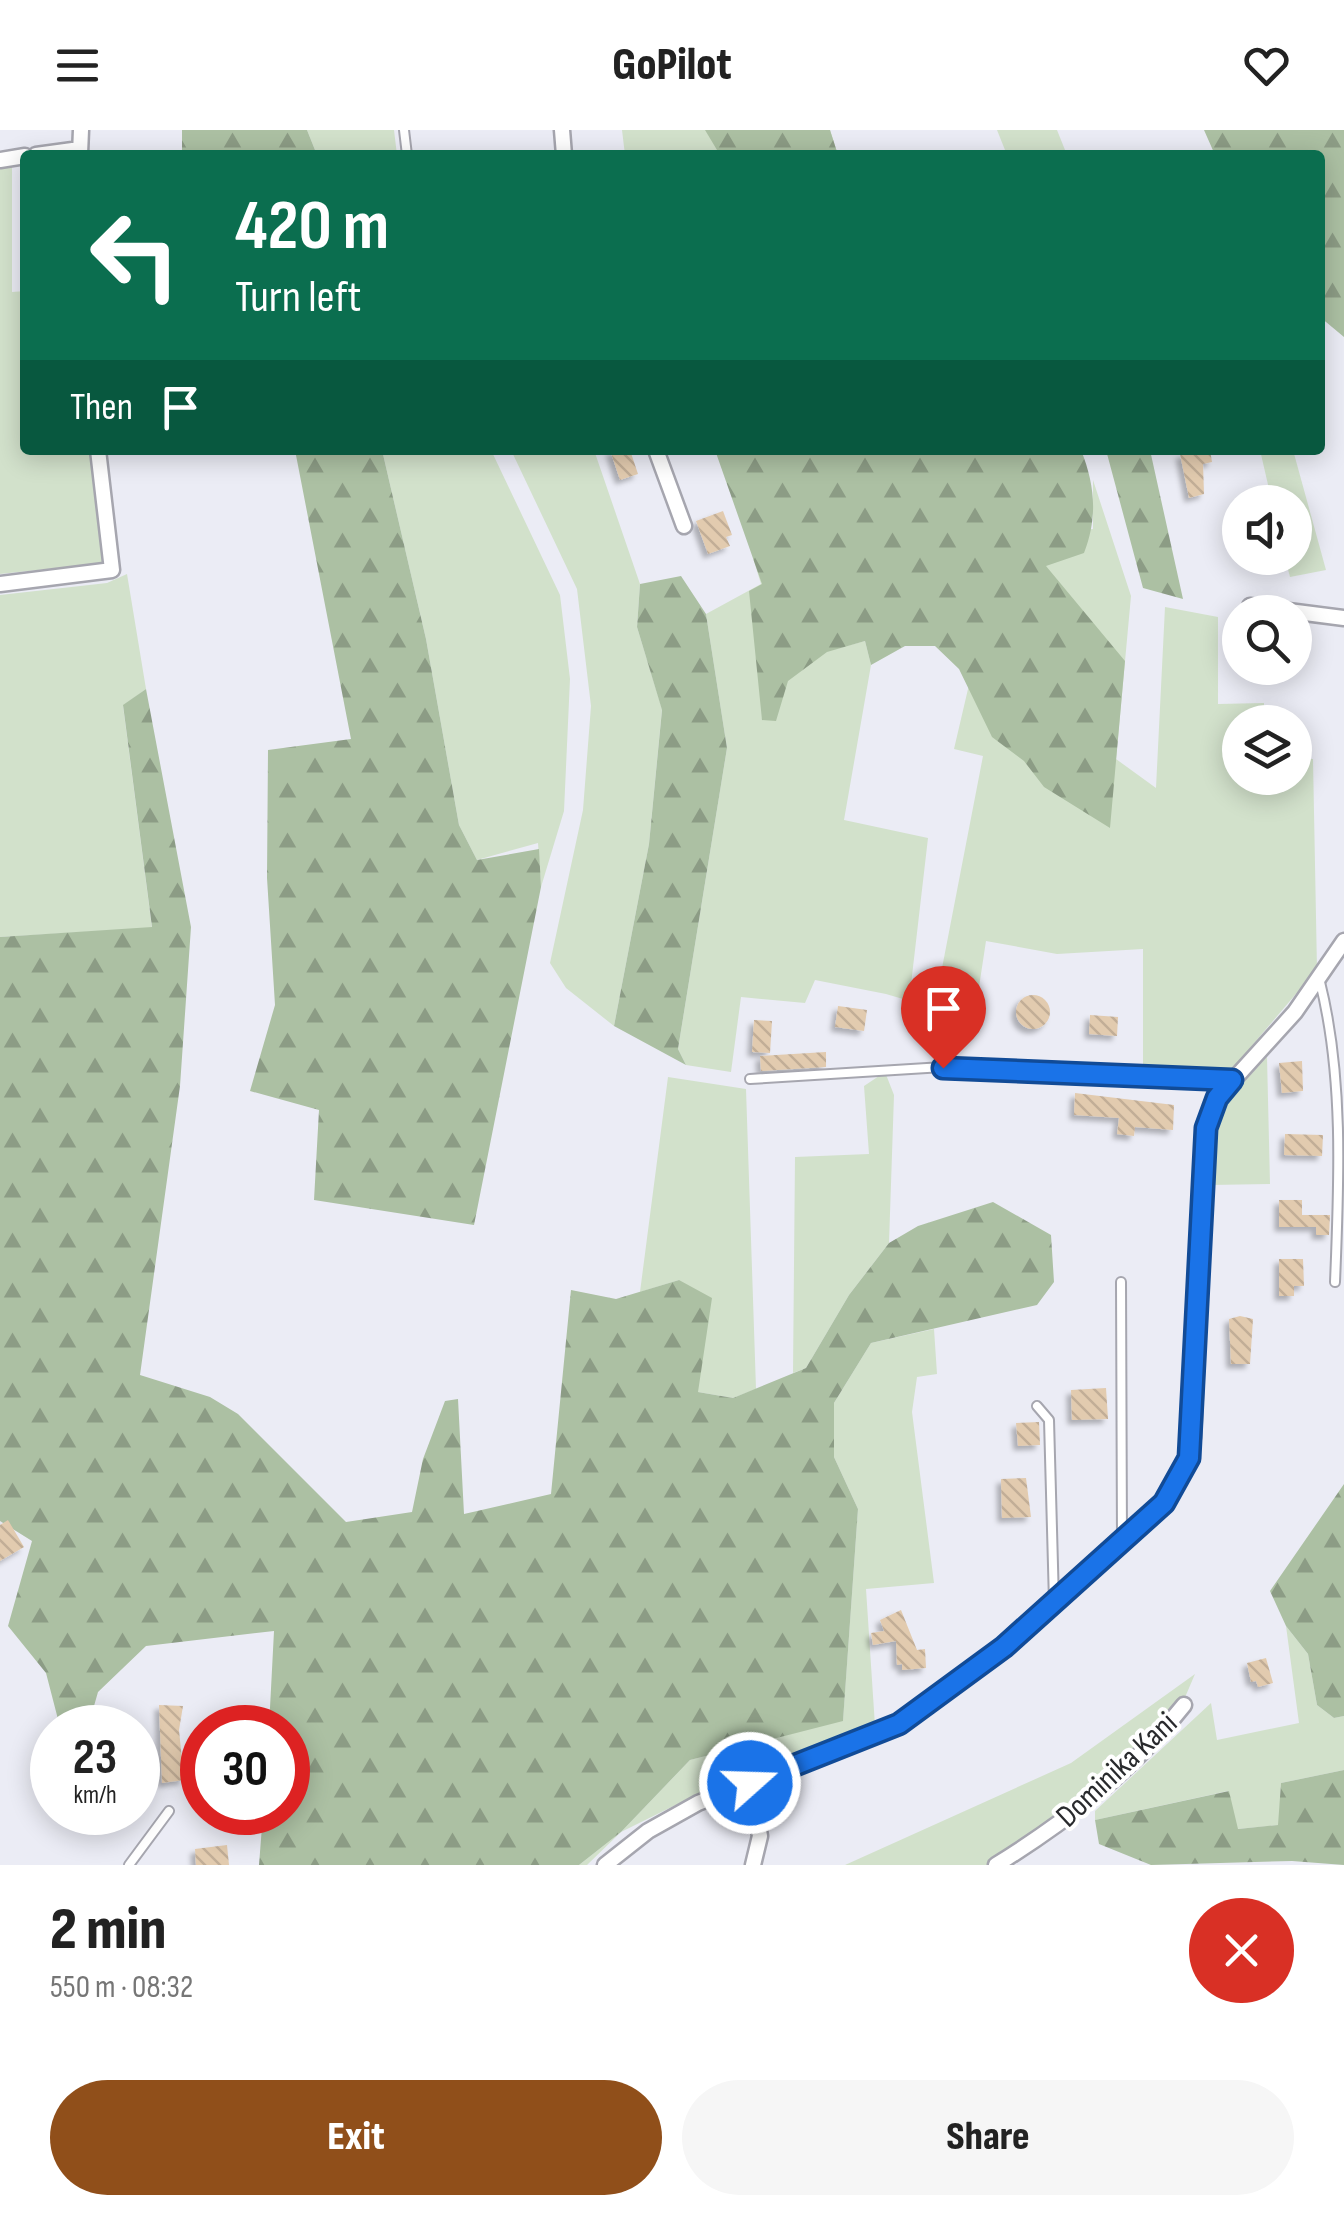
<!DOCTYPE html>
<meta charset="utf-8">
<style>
body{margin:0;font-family:"Sofia Sans Condensed",sans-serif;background:#f6f6f6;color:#222;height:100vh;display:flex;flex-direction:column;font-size:38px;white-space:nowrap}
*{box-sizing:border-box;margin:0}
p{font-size:32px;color:#767676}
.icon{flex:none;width:55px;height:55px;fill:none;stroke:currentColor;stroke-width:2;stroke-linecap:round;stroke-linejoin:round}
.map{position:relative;height:1735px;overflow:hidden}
.panel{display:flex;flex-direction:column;background:#fff;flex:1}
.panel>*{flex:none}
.banner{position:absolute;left:20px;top:20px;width:1305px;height:305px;border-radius:10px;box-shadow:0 5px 25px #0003;background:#0b6e4f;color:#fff;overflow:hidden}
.controls{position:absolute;left:1222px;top:355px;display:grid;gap:20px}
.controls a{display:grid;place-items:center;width:90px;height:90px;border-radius:50%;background:#fff;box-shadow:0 5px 25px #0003;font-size:50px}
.speed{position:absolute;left:30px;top:1575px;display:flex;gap:20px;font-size:50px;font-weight:700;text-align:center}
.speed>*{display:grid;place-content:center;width:130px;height:130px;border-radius:50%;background:#fff;box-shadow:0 5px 25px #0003;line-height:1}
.speed small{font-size:25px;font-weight:400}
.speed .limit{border:15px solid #d22;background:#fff;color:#111}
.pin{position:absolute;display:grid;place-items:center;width:85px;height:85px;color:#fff;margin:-102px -42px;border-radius:50% 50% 50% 0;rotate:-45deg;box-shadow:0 0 10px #0007}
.pin .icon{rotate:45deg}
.me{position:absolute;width:110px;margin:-55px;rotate:70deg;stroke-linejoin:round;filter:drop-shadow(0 0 8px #0008)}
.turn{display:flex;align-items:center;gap:35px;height:210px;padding:0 50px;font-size:45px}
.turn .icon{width:130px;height:130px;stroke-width:2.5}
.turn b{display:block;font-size:70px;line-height:85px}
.then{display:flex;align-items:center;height:95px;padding:0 50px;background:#0003;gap:20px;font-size:38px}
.round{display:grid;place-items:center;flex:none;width:105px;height:105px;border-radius:52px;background:#f6f6f6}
.overview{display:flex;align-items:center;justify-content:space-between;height:170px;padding:0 50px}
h1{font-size:60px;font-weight:800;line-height:75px}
.action{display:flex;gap:20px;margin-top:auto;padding:20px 50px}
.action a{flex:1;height:115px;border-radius:60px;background:#904f1a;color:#fff;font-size:40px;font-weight:800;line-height:115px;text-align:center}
.action a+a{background:#f6f6f6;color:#222}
header{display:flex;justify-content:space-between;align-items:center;height:130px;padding:0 50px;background:#fff;font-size:45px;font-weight:800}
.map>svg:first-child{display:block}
</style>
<header><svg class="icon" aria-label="menu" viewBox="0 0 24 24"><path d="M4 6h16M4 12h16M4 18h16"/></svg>GoPilot<svg class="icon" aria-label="heart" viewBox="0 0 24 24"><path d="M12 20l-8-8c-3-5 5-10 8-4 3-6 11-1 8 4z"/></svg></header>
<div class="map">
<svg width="1344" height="1735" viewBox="0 0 1344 1735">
<defs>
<pattern id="forest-firs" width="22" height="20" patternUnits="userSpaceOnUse" patternTransform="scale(2.5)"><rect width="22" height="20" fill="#acc0a3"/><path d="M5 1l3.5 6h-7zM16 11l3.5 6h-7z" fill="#8c9c85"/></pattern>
<pattern id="building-back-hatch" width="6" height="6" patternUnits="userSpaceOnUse" patternTransform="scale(2.5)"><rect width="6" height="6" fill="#e2cbaf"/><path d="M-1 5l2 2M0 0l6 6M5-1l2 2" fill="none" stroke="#c2ae97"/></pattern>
<filter id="shadow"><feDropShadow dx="-4.5" dy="4.5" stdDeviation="2.5" flood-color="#0004"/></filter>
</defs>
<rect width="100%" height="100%" fill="#ebecf5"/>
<!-- grass -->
<path fill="#d2e1cb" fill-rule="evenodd" d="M307 0H394L397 25H317Z
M622 0H830L838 25H625Z
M997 0H1057L1067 25H1007Z
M12 34V162L25 161V320H92L104 433 0 444V36Z
M382 320H491L560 465 570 549 564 681 541 757 538 713 477 730 459 695 426 509Z
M511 320H594L640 454 637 497 662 579 649 714 614 896 566 858 550 833 583 680 591 576 577 459Z
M1260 320H1293L1326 440 1290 447 1285 428H1295V372H1272Z
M1093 350 1131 466 1116 629 1156 658 1165 477 1218 487V574L1264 573V592H1240V648H1295V629H1313L1317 839 1228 944 1143 939V819L1057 824 986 811 974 890 886 864 815 850 805 873 741 867 731 942 686 935 678 919 727 618 706 484 761 454 753 428 1093 399ZM957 479 975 529 954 619 983 626 937 864 910 863 928 708 844 690 871 535 865 511 828 521Z
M127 444 146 559 123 576 152 798 0 807V465L107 453Z
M1267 927 1270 1054 1210 1055C1214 986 1220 977 1267 927Z
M885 942 894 965 889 1113 849 1165 806 1238 793 1243 795 1027 869 1024 864 956Z
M668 947 746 959 756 1259 733 1268 698 1262 679 1150 640 1162Z
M934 1199 937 1244 917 1247 912 1282 934 1453 866 1459 875 1596 710 1658 621 1702 587 1735H579L621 1702 690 1630 843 1590 858 1379 834 1327V1273L871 1213Z
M1286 1496 1308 1524 1317 1575 1334 1588 1344 1586V1640L1281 1653 1279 1695 1237 1699 1228 1661 1095 1690V1681L1211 1573 1217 1610 1299 1593Z
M1195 1544 1180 1579 1076 1679 988 1735H845L1071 1633Z"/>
<!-- forest -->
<path fill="url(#forest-firs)" d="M182 0H307L317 25H182Z
M705 0H830L838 25H720Z
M1204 0H1344V207L1320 187V25H1215Z
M295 320H382L426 509 459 695 477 730 539 719 541 757 474 1095 314 1070 319 980 250 961 275 875 267 748 268 620 351 609Z
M715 320H1081C1095 355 1098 387 1084 423L1046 436 1125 531 1110 698 1044 657 1024 631 992 607 959 539 935 516H905L871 535 865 511 827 522 788 551 776 591 762 590 749 461 762 454Z
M1106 320H1150L1183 469 1143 458Z
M681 446 706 484 727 618 678 919 686 935 614 896 649 714 662 580 637 497 640 454Z
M146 559 191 797 180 956 140 1245 210 1267 238 1284 346 1392 412 1382 423 1329 445 1271 458 1269 464 1384 551 1364 571 1160 616 1169 679 1150 712 1168 698 1262 733 1268 806 1238 849 1165 889 1113 918 1096 993 1072 1051 1105 1054 1152 1037 1175 871 1213 834 1273V1327L858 1379 843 1591 690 1630 621 1702 579 1735H259L263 1683 288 1682V1598L269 1597 274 1501 146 1516 98 1562 88 1597H60L46 1543 8 1496 32 1411 0 1391V807L152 797 123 575Z
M1344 1354V1586L1334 1588 1317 1575 1308 1524 1286 1496 1270 1461Z
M1344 1640V1735L1292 1731 1151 1735 1099 1714 1095 1690 1229 1661 1238 1699 1278 1695 1281 1653Z"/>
<!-- building -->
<path fill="url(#building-back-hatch)" filter="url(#shadow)" d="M610 320H630L638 344 620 350Z
M1210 320 1212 332 1203 334 1204 364 1189 368 1180 324Z
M723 381 732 405 726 407 730 416 708 424 696 391Z
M1016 882a17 17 0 1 1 34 0a17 17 0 1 1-34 0Z
M838 876 867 880 864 901 835 897Z
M1090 885 1118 887 1117 906 1089 904Z
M754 890 772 891 770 923 752 922Z
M826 922V937L761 941 760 926Z
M1302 931 1303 961 1282 963 1279 933Z
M1075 963 1174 975 1173 1000 1135 997 1134 1006 1117 1004 1119 988 1074 985Z
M1285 1004 1323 1005 1322 1026 1284 1025Z
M1279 1070H1302V1085H1330L1329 1105H1316V1097H1279Z
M1279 1129H1303L1304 1156H1294V1166H1279Z
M1240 1186 1253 1189 1250 1234H1231L1229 1189Z
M1106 1258 1108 1289 1072 1290 1071 1260Z
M1039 1292 1040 1315 1018 1316 1016 1293Z
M1026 1348 1031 1387 1002 1388 1001 1349Z
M8 1390 24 1417 0 1431V1395Z
M901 1480 917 1520 925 1519 926 1538 902 1540V1534L897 1535 896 1511 873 1515 871 1503 884 1501 880 1490Z
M1266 1528 1273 1553 1258 1557 1256 1551 1251 1552 1247 1533Z
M159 1575 183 1576 179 1600 184 1650 162 1653Z
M227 1715 229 1735H196L195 1719Z"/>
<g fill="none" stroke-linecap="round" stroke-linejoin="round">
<!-- lane casing -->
<g stroke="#a6a6af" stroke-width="12">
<path id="lane" d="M404 0 407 25
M1320 852C1344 947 1339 1054 1335 1152
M750 949 943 937 1232 950
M1121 1152 1122 1411
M1037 1276 1049 1290 1054 1472
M129 1735 169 1681"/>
</g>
<!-- street casing -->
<g stroke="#a6a6af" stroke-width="19">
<path id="street" d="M562 0 564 25
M80 24 81 0
M36 25 80 19
M0 30 25 26
M656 320 684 396
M0 454 112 440 98 320
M1250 476 1344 488
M750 1653 760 1706 753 1735
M605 1735 648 1701 698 1673 899 1594 1004 1517 1164 1373 1189 1327 1193 1307 1206 998 1217 968 1295 882 1344 811
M996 1735C1067 1691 1132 1641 1184 1575"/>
</g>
<!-- lane -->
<use href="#lane" stroke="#fff" stroke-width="8"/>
<!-- street -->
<use href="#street" stroke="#fff" stroke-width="14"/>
</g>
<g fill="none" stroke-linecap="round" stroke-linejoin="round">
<!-- route casing -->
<g stroke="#114b97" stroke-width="25">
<path id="route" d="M750 1653 899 1594 1004 1517 1164 1373 1189 1328 1206 998 1217 968 1232 950 943 938"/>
</g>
<!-- route -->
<use href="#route" stroke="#1a73e8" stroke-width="18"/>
</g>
<g text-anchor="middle" stroke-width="8" stroke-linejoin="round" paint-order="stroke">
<!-- street labels -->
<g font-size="32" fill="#292a2d" stroke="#fff">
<text transform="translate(1116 1639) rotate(-43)" y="11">Dominika Kani</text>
</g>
</g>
</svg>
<div class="controls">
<a><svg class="icon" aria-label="sound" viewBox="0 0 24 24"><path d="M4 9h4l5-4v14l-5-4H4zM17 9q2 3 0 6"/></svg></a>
<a><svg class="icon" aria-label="search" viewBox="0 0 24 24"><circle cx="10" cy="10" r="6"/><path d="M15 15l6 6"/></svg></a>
<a><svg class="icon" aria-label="layers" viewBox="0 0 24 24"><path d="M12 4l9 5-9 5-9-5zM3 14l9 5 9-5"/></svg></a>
</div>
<div class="speed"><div>23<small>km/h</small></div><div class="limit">30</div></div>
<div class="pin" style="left:943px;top:938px;background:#d93025"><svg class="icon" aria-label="arrive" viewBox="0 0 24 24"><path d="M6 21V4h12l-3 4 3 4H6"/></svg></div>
<svg class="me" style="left:750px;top:1653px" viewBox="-20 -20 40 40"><circle r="17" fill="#1a73e8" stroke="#fff" stroke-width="3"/><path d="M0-11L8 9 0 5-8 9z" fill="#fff"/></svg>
<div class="banner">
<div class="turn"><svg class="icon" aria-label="left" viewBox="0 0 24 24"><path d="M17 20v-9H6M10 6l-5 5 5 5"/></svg><div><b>420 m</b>Turn left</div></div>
<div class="then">Then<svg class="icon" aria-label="arrive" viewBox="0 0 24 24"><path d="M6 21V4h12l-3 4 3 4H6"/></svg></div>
</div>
</div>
<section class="panel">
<div class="overview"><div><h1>2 min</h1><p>550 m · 08:32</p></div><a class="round" style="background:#d93025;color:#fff"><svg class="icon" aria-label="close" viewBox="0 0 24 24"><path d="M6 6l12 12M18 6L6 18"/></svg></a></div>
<div class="action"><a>Exit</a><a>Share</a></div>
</section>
